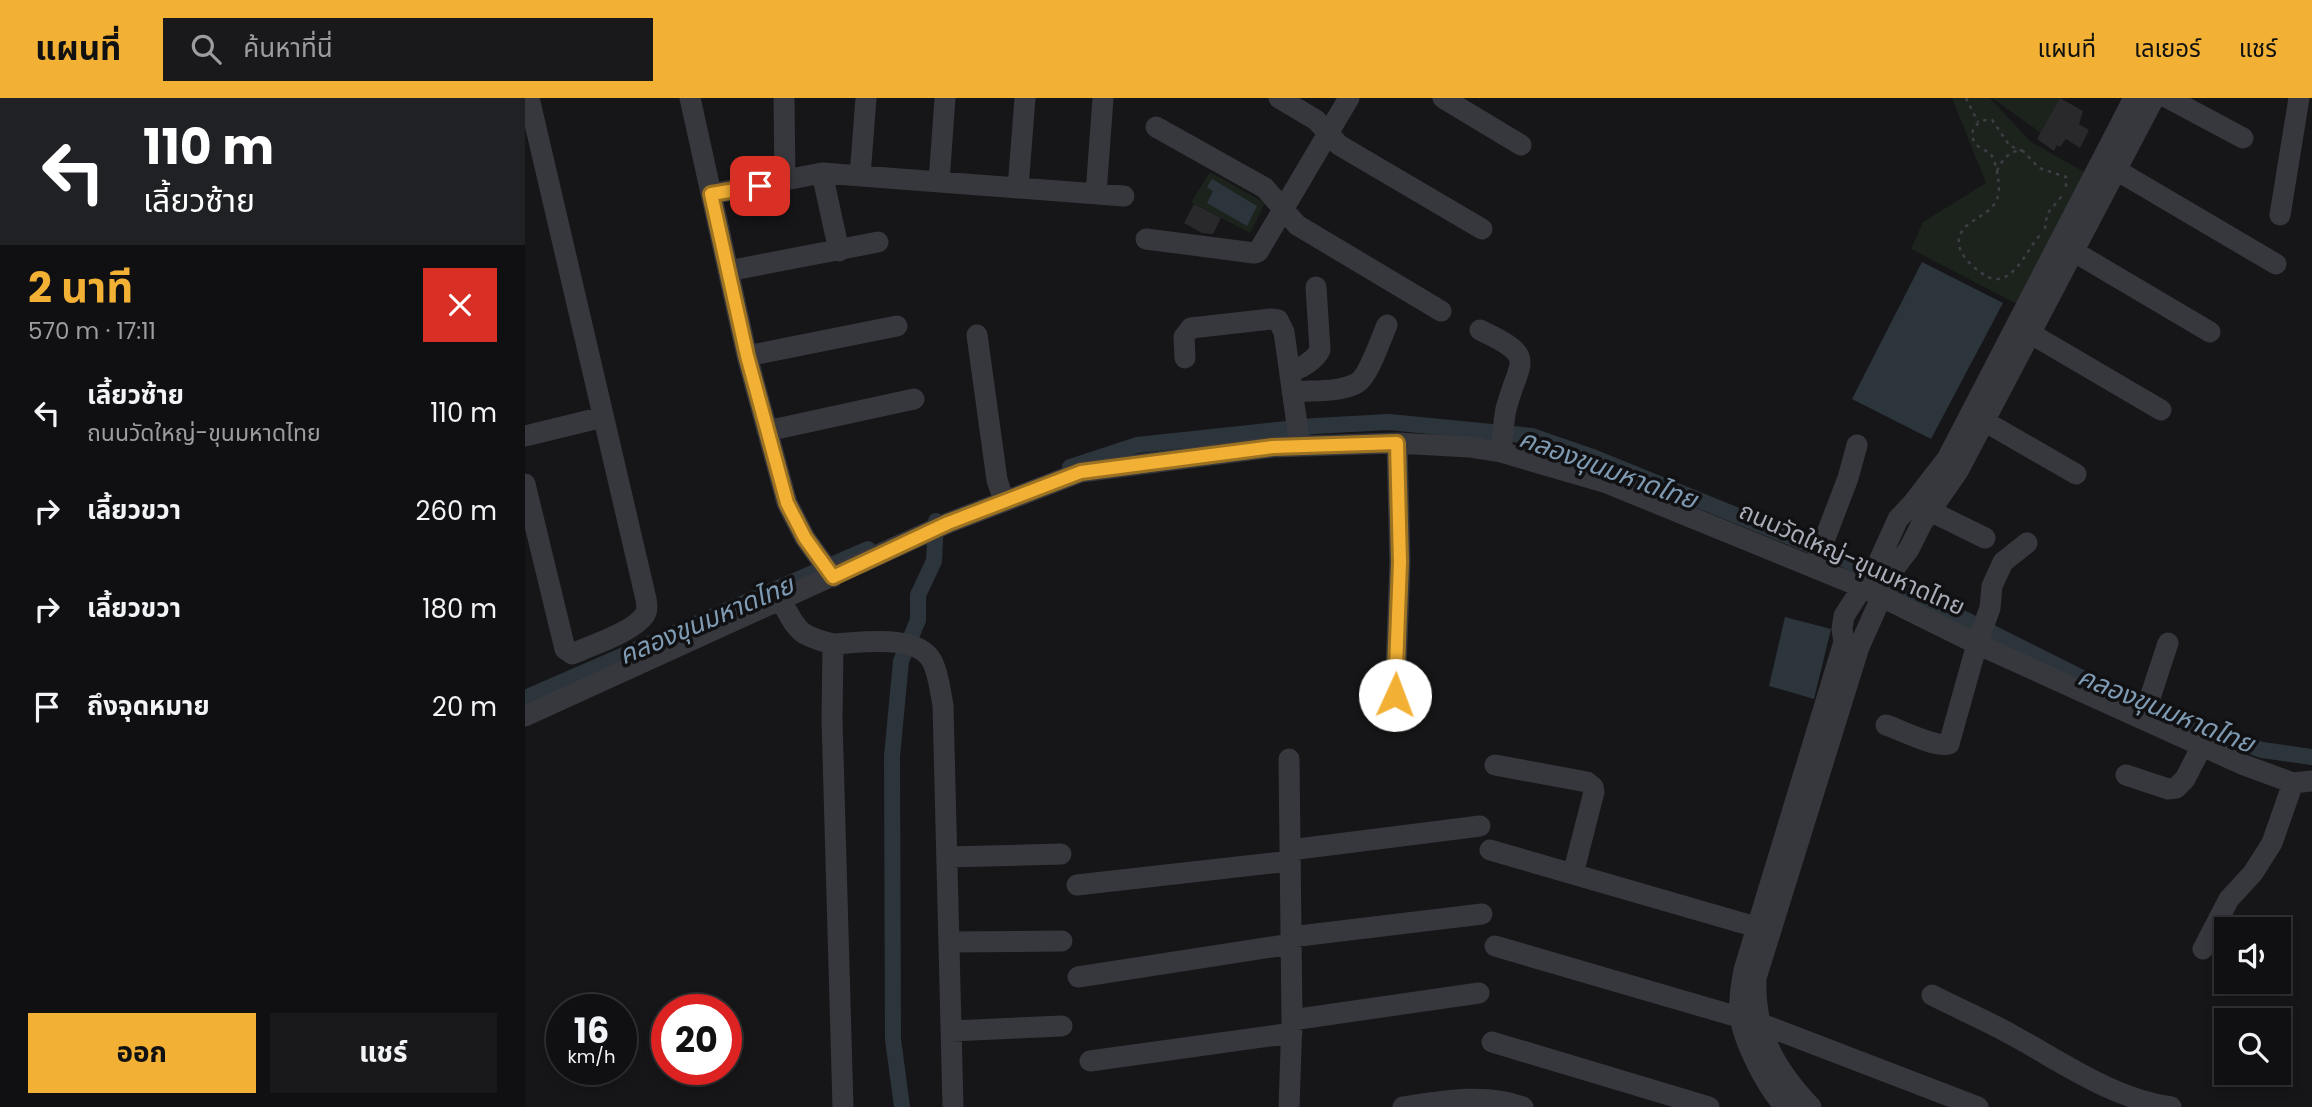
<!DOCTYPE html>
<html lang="th">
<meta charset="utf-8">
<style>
body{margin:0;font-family:Poppins,"Noto Sans Thai",sans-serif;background:#19191b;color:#f1f3f6;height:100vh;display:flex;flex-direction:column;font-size:26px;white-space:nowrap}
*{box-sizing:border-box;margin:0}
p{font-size:23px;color:#9c9d9f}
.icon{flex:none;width:38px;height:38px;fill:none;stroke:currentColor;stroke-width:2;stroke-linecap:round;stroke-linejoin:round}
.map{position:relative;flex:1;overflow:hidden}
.sheet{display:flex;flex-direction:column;background:#101012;width:525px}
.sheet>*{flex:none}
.hud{background:#202124;color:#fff;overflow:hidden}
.controls{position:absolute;left:1689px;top:819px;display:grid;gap:14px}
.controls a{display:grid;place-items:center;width:77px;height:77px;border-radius:0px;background:#101012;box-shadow:0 4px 10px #0003,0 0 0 2px #303032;font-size:35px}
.speed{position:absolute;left:21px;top:896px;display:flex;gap:14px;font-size:35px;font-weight:700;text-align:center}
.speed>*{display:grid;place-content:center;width:91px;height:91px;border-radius:50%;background:#101012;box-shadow:0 4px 10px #0003,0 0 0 2px #303032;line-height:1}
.speed small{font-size:18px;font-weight:400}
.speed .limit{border:10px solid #d22;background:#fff;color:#111}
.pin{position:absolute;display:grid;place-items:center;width:60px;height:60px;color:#fff;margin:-30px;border-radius:14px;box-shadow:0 4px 10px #0006}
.me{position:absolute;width:77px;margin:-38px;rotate:2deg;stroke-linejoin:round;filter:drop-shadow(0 0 5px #0008)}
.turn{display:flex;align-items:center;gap:24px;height:147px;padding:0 28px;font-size:32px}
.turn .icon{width:91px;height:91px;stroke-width:2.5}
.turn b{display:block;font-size:49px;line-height:60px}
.round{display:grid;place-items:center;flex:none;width:74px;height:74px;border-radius:0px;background:#19191b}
.headline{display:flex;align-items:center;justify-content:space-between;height:119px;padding:0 28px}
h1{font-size:42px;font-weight:700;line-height:52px;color:#f2b134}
.cta{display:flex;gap:14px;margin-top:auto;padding:14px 28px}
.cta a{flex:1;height:80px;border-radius:0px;background:#f2b134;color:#111;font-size:28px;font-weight:700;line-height:80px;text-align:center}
.cta a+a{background:#19191b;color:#f1f3f6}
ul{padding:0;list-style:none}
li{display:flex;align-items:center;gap:21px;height:98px;padding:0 28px}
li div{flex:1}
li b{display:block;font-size:26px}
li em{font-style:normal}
header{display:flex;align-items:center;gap:42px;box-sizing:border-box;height:98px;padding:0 35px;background:#f2b134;color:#111}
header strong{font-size:33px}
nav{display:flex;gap:38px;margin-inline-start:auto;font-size:24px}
.search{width:490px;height:63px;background:#19191b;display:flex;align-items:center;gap:18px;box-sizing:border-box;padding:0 24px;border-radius:0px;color:#9c9d9f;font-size:26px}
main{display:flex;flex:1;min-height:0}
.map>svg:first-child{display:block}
</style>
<header>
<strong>แผนที่</strong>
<div class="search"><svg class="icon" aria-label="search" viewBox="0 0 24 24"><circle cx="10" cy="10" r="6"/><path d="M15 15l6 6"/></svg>ค้นหาที่นี่</div>
<nav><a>แผนที่</a><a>เลเยอร์</a><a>แชร์</a></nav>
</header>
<main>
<section class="sheet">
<div class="hud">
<div class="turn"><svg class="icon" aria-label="left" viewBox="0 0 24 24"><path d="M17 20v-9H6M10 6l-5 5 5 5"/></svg><div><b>110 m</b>เลี้ยวซ้าย</div></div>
</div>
<div class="headline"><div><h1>2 นาที</h1><p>570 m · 17:11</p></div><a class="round" style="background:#d93025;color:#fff"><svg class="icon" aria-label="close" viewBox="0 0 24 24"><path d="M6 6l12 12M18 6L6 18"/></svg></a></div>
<ul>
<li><svg class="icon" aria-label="left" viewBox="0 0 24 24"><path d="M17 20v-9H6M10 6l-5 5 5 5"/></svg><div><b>เลี้ยวซ้าย</b><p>ถนนวัดใหญ่-ขุนมหาดไทย</p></div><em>110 m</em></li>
<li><svg class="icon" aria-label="right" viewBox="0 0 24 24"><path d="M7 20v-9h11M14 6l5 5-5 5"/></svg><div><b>เลี้ยวขวา</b></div><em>260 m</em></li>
<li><svg class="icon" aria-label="right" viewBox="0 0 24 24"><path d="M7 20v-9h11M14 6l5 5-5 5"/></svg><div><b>เลี้ยวขวา</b></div><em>180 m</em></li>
<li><svg class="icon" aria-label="arrive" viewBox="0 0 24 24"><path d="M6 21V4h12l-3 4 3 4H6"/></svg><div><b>ถึงจุดหมาย</b></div><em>20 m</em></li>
</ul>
<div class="cta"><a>ออก</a><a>แชร์</a></div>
</section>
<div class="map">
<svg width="1787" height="1009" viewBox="0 0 1787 1009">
<rect width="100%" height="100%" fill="#161618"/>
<!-- green -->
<path fill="#1c231d" d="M1427 0H1465L1506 44 1568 79 1500 210 1386 151 1398 124 1461 85Z
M1467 0H1535L1516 35Z
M685 74 740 105 725 135 666 104Z"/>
<!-- water -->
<path fill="#2c353c" d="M687 81 732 108 722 128 682 105 688 93 682 89Z
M1397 164 1478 205 1406 341 1327 301Z
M1260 519 1306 531 1289 601 1244 588Z"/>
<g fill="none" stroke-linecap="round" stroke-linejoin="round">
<!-- canal -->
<path stroke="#2c353c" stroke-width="16" d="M545 369 612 347 790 328 864 324 1007 338 1065 358 1319 461 1607 605 1737 652 1787 659
M0 600 343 451
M377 1009 368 941 367 658 376 563 393 522V497L409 463 411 423"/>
</g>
<!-- building -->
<path fill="#29292c" d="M1535 0 1558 13 1554 26 1564 32 1555 50 1541 41 1535 49 1532 47 1529 53 1512 41Z
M669 106 696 120 688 136 677 135 659 125Z"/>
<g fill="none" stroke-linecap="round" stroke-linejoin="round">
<!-- path -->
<path stroke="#3d3f44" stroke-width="2.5" stroke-dasharray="3.5 5" stroke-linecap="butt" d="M1441 0 1453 24
M1498 53 1485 48 1467 22C1453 20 1442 33 1450 45 1454 51 1463 52 1467 58 1470 64 1472 72 1473 79 1474 87 1475 98 1470 105 1464 115 1454 118 1445 125 1421 143 1440 164 1458 176 1486 196 1501 151 1516 136
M1472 73C1477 62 1485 51 1498 53L1514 70 1541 79V89
M1520 131 1522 116 1537 98"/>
<!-- minor -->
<path stroke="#37383d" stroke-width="21" d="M165 0 222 258 262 405 280 440 308 479
M259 0 260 83
M754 0 791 22 814 47 957 131
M918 0 996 47
M1643 0 1718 40
M631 29 740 90 772 127 916 213
M1581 66 1751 166
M297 75 314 153
M335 78 341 0
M414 84 420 0
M493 90 500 0
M186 96 297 75 599 98
M571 96 578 0
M1755 117 1774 0
M621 141 729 155 733 154 824 0
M1536 146 1685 234
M203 173 353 144
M1496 230 1636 312
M955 232C1014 260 994 261 981 311 978 325 978 340 976 354
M452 237 472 382 479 403
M222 258 372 228
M660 260 659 239 666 230 746 221 753 222 759 234 775 348
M765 273C776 271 790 262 795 252L791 189
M767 294C787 292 814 295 832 285 844 278 856 240 862 227
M1447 316 1551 376
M242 333 389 301
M0 338 78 319
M0 386 40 551 47 556 52 554C70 546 107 534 119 518 123 513 122 507 121 501L4 0
M1393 407 1460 440
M1289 469 1323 380 1332 347
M255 501C273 532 271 537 308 546L307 622 318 1009
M308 546C335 545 392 535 407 563 414 576 415 593 418 607L428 1009
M870 597 875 464 872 345
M0 618 423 425 556 374 748 349 872 345 944 349 976 354 1082 385 1339 490 1452 546 1719 667 1768 685 1787 683
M1618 621 1643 545
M1361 627C1376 632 1410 650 1424 646L1452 546 1465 510 1467 488 1478 464 1502 445
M970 667 1062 684 1068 689 1069 694 1048 776
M1601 677 1643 691 1651 690 1660 681 1677 648
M765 752 955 728
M965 752 1245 833
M422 759 536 756
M552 787 765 763
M766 839 957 816
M425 844 537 843
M970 848 1234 925 1453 1009
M1678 851 1704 801 1728 775 1747 745 1768 685
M553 879 766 846
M1407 897C1434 911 1463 923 1489 938 1540 966 1587 1000 1646 1009
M767 922 954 895
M426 933 537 928
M967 944 1184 1009
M565 963 767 935
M764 1009 767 922 764 661
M878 1009C917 1003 960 995 998 1009
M1261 1009C1243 993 1217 941 1215 916 1214 901 1216 887 1219 872L1319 544 1317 531 1319 518 1353 465 1373 421 1388 405 1422 361 1609 0
M1286 1009C1249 970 1229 934 1231 880L1334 549 1369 471 1384 451 1397 425 1433 373 1629 0"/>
</g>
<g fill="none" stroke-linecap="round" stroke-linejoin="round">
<!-- route casing -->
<g stroke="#9d7322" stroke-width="18">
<path id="route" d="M235 88 186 96 222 258 262 405 280 440 308 479 423 425 556 374 748 349 872 345 875 464 870 597"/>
</g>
<!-- route -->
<use href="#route" stroke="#f2b134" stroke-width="12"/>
</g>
<g text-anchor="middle" stroke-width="7" stroke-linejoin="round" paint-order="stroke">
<!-- street labels -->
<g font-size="24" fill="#a8adb8" stroke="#111113">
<text transform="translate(1327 461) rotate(24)" y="8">ถนนวัดใหญ่-ขุนมหาดไทย</text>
</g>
<!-- water labels -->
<g font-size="26" font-style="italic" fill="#7f9bb3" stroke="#111113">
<text transform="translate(1083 371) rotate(20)" y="9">คลองขุนมหาดไทย</text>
<text transform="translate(181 522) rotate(-23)" y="9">คลองขุนมหาดไทย</text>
<text transform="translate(1641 612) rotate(22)" y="9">คลองขุนมหาดไทย</text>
</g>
</g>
</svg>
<div class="controls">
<a><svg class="icon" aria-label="sound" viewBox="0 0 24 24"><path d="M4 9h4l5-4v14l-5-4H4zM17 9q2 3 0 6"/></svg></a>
<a><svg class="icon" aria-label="search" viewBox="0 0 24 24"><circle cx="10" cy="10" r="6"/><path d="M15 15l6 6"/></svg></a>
</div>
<div class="speed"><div>16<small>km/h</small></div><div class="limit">20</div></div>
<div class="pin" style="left:235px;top:88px;background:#d93025"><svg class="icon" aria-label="arrive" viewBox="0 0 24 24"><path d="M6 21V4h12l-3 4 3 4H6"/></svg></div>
<svg class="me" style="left:870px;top:597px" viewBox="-20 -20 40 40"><circle r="19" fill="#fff"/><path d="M0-13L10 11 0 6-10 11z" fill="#f2b134"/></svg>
</div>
</main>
